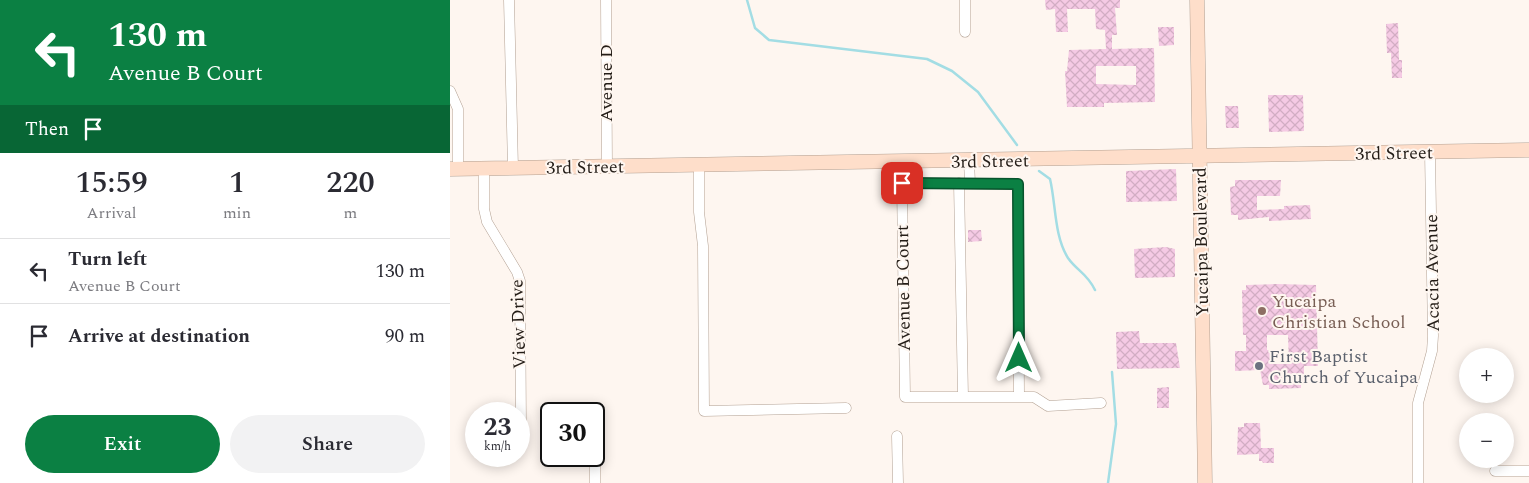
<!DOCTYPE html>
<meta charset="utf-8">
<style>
body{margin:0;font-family:Spectral,serif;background:#f2f2f3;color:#2b2b33;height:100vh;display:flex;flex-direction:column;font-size:19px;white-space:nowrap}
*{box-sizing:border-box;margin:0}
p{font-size:16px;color:#7c7c81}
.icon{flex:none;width:28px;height:28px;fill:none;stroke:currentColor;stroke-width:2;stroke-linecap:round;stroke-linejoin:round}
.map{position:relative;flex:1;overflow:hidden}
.sheet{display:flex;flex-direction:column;background:#fff;width:450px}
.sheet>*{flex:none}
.hud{background:#0b8043;color:#fff;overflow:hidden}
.tools{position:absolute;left:1009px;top:348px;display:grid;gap:10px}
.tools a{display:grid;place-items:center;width:55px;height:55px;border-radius:50%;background:#fff;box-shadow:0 2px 12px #0003;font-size:25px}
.speed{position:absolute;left:15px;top:402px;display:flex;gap:10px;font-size:25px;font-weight:700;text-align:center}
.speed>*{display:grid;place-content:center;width:65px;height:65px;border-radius:50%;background:#fff;box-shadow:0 2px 12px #0003;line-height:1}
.speed small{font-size:12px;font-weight:400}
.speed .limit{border:2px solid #111;border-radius:8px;background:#fff;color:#111}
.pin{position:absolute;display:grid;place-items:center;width:42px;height:42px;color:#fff;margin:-21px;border-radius:10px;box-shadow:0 2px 8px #0006}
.me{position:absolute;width:55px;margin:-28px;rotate:0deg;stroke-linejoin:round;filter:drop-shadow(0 0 4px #0008)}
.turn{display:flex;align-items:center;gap:18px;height:105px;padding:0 25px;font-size:22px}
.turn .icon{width:65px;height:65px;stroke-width:2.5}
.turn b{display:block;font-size:35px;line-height:42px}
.then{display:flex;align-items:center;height:48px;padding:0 25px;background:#0003;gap:10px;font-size:19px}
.eta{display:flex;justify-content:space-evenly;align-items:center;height:85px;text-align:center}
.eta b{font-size:30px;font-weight:600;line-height:35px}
.action{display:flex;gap:10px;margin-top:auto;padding:10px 25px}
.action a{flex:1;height:58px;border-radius:30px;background:#0b8043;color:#fff;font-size:20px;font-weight:600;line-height:58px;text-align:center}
.action a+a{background:#f2f2f3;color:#2b2b33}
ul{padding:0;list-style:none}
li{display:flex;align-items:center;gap:15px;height:65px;padding:0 25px;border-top:1px solid #e1e1e2}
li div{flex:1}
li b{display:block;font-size:19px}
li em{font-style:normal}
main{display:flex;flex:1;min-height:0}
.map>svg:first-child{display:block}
</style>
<main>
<section class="sheet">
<div class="hud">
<div class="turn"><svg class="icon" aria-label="left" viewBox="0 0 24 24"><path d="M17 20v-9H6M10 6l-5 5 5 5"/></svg><div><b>130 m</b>Avenue B Court</div></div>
<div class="then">Then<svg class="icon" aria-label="arrive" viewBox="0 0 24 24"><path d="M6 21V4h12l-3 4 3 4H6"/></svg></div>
</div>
<div class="eta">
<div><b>15:59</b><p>Arrival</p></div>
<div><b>1</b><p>min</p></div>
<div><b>220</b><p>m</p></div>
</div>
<ul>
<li><svg class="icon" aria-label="left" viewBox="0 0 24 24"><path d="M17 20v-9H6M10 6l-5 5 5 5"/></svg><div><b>Turn left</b><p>Avenue B Court</p></div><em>130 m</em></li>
<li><svg class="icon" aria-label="arrive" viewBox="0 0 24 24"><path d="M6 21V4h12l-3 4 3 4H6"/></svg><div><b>Arrive at destination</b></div><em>90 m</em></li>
</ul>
<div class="action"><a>Exit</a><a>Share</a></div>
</section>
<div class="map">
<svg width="1079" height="483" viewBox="0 0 1079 483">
<defs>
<pattern id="building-cross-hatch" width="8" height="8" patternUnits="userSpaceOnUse" patternTransform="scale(1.25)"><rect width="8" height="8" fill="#f5cae4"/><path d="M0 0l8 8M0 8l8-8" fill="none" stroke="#d2adc3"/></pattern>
</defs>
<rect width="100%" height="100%" fill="#fef6f0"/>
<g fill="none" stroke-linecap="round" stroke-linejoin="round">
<!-- stream -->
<path stroke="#a3dde4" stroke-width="2.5" d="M297 0 305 28 319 40 477 59 502 71 528 92 567 145
M589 171 600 179C606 204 604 236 618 258 627 271 637 273 645 290
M658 483 666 424 662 372"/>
</g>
<!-- building -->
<path fill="url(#building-cross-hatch)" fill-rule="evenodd" d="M595 0H670V8H665L667 35H662V49L704 48 705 102 654 103V107H617L615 71H617L619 50 656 49 655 30 646 29 645 9H617L618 32H606L605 9 596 10ZM646 66H686V85L646 84Z
M948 23 949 60H952V78H942L941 53H937L936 24Z
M708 27H724V45L709 46Z
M818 95H853L854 131 819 132Z
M775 106H788L789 128H776Z
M726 169 727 201 676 202V171Z
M785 180H831L830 196H807V210L834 209V206L860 205 861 219 819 221V217L788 220V215H781L780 187 785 186Z
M518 230H531L532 241 518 242Z
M716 247 725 249V277L685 278 684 249Z
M826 284 866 285 868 366H854V385H851V388L819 389V385H813L810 370 785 371V351H796V335H793L792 290H796V285ZM817 335H838L839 364H824V350H817Z
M689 331 690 343H726L730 368 667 369 666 332Z
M719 387V408H707V388Z
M794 423H810L811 448H824V463H813L812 461H809V454L787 455 788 427H794Z"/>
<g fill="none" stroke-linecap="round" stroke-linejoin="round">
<!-- street casing -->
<g stroke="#b3a193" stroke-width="11">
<path id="street" d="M59 0 63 168
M156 0 157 167
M515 0V32
M0 91 8 109V169
M519 161 520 183
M249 165V212L253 246 254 411 396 408
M34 168V209L37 222 67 272 70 281 71 428
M509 183 513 397
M569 396 568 184 452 183 455 397H584L598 406 651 403
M447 436 448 483
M145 454V483
M1045 471H1079
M968 483V403L982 351 983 336 980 152"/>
</g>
<!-- secondary casing -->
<g stroke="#b3a193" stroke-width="15">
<path id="secondary" d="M747 0 755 483
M0 169 1079 150"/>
</g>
<!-- street -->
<use href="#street" stroke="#fff" stroke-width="10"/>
<!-- secondary -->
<use href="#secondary" stroke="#fedeca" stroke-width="14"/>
</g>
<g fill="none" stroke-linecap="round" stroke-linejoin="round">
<!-- route casing -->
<g stroke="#07532c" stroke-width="12">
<path id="route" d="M452 183 568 184 569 358"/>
</g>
<!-- route -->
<use href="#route" stroke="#0b8043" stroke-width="9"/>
</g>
<!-- markers -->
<circle fill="#8d6e63" stroke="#fef6f0" stroke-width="2" cx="812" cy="311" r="5"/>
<circle fill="#6b7280" stroke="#fef6f0" stroke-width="2" cx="809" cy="366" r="5"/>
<g text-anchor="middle" stroke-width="4" stroke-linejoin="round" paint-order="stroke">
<!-- street labels -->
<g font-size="18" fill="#231c16" stroke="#fef6f0">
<text transform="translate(156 83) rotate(-90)" y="6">Avenue D</text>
<text transform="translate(944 153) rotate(-1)" y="6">3rd Street</text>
<text transform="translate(540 161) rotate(-1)" y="6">3rd Street</text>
<text transform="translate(135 167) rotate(-1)" y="6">3rd Street</text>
<text transform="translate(751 242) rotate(-91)" y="6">Yucaipa Boulevard</text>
<text transform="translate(982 273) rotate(-91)" y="6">Acacia Avenue</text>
<text transform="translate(453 288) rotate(-91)" y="6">Avenue B Court</text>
<text transform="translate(68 324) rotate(-92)" y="6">View Drive</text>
</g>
<!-- education labels -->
<g font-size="18" fill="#785e54" stroke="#fef6f0" text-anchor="start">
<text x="822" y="307">Yucaipa<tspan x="822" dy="21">Christian School</tspan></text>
</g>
<!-- worship labels -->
<g font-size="18" fill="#5b616d" stroke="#fef6f0" text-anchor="start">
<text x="819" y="362">First Baptist<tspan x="819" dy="21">Church of Yucaipa</tspan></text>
</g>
</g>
</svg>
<div class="tools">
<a>+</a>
<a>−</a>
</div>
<div class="speed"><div>23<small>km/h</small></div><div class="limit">30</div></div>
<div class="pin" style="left:452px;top:183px;background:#d93025"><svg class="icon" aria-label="arrive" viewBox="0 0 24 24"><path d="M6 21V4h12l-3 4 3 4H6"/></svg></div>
<svg class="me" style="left:569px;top:358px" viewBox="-20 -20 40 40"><path d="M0-17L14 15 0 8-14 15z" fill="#0b8043" stroke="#fff" stroke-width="4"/></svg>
</div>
</main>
